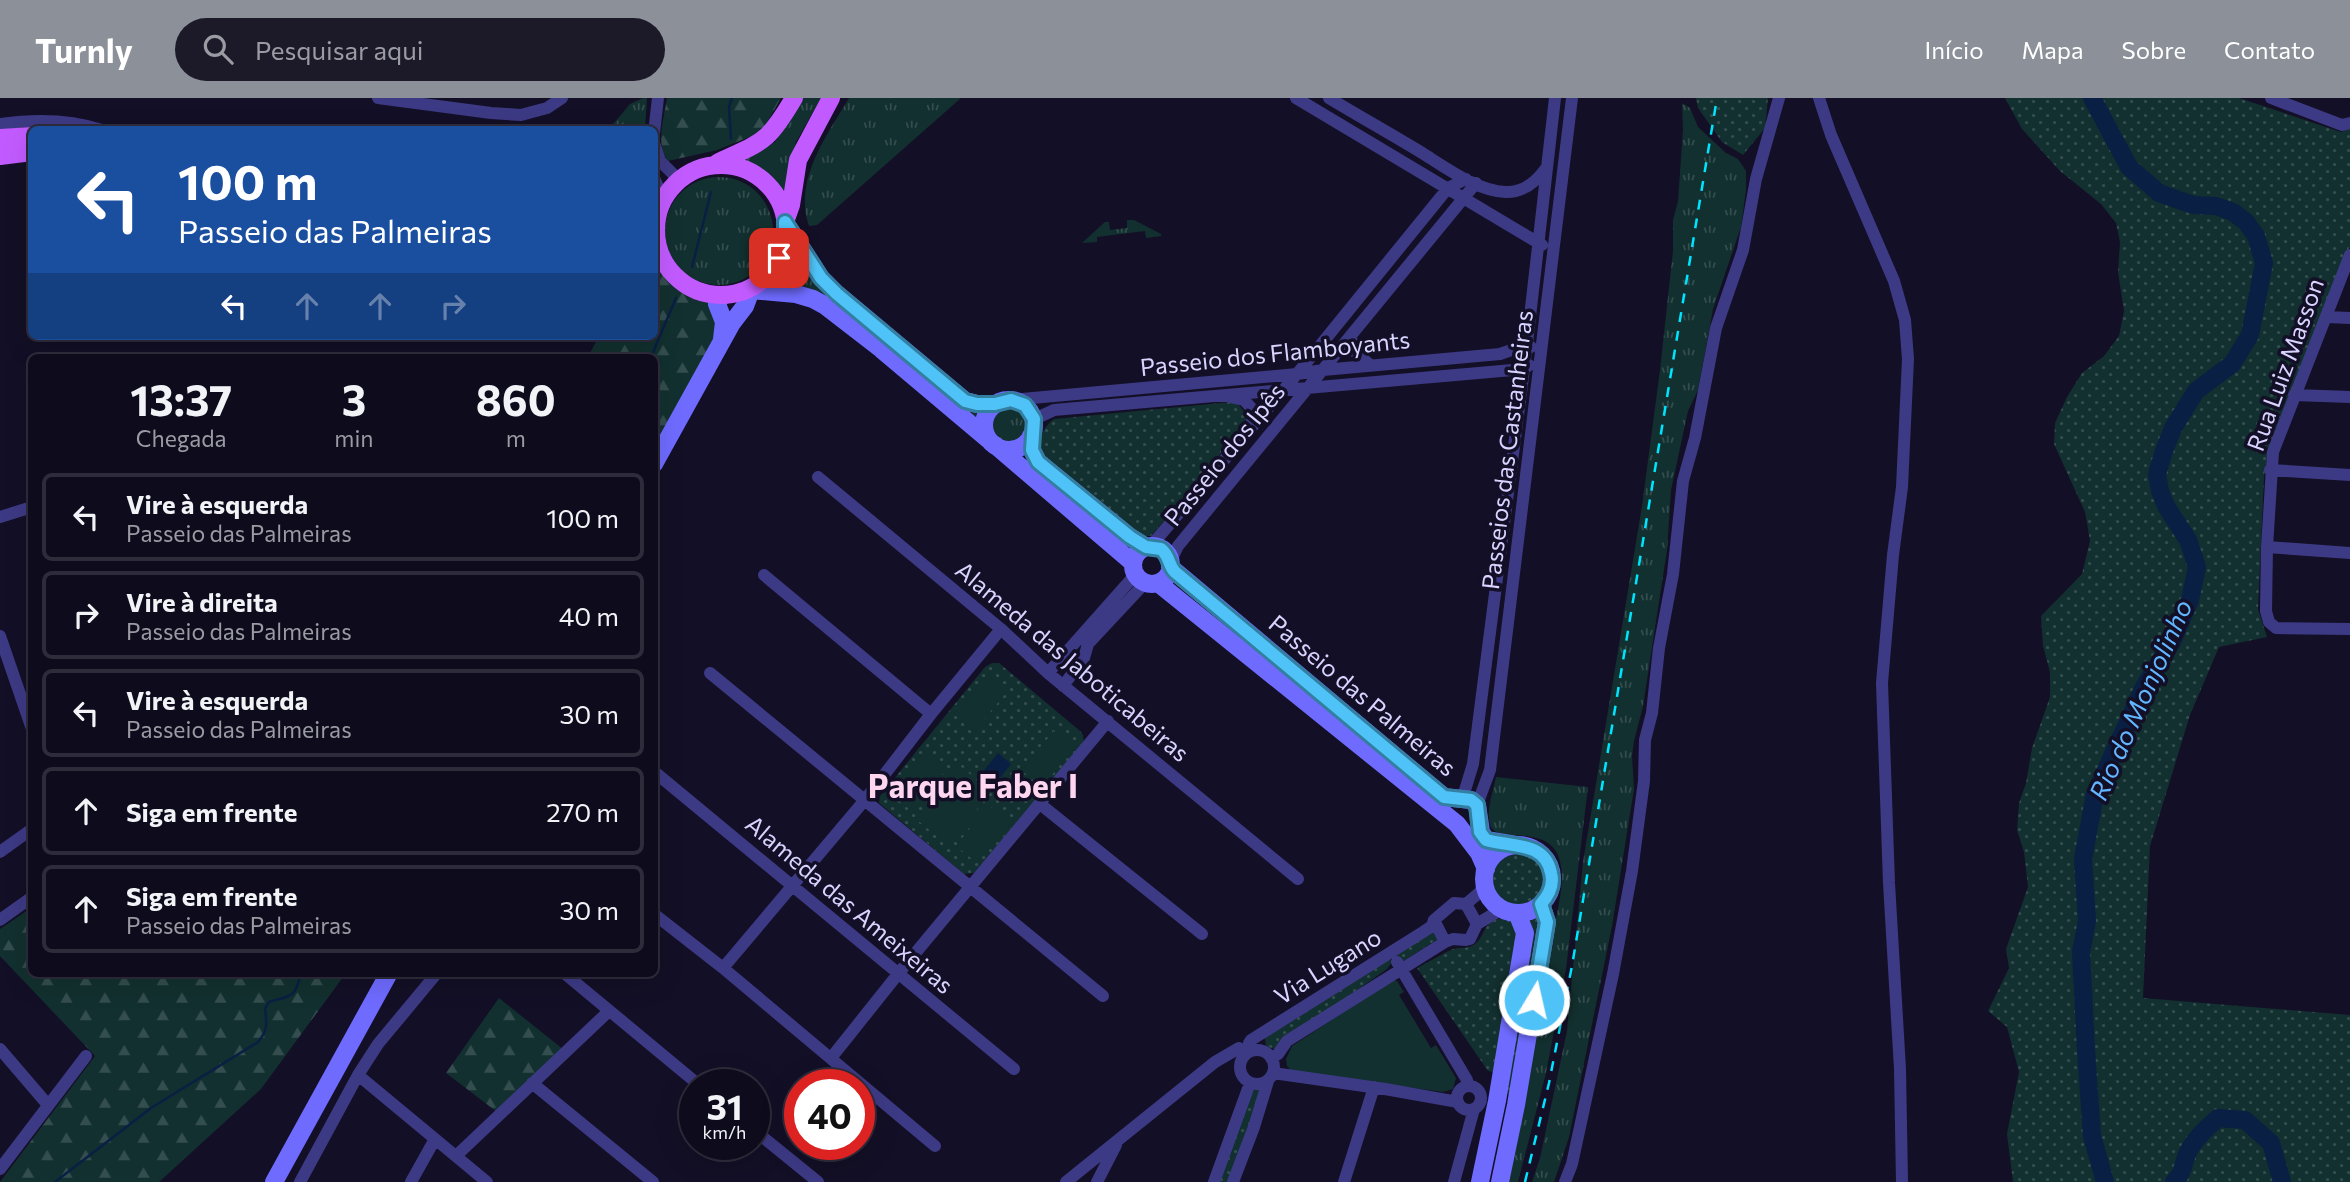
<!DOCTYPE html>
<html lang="pt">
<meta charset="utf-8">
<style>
body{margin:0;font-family:Commissioner,sans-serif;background:#1c1929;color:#f1f3f6;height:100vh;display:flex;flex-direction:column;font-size:26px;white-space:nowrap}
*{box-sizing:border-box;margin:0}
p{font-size:23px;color:#9b9ba3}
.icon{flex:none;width:38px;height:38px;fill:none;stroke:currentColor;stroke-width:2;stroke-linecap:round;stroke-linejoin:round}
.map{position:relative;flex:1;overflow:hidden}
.sheet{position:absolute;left:28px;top:256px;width:630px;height:623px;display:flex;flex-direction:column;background:#0e0b1c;border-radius:10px;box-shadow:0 7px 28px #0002,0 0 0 2px #2e2b3b}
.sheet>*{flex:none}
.guide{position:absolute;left:28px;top:28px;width:630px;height:214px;border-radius:10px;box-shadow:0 7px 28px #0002,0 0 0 2px #2e2b3b;background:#1a4fa0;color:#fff;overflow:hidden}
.speed{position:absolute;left:679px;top:971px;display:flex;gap:14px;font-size:35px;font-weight:700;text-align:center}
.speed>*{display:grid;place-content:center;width:91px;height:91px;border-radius:50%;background:#0e0b1c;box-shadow:0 7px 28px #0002,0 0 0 2px #2e2b3b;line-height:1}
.speed small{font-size:18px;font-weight:400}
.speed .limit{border:10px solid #d22;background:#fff;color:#111}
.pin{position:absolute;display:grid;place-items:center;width:60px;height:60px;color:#fff;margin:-30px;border-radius:14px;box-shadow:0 4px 10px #0006}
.me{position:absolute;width:77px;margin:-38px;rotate:9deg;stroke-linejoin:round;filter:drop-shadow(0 0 5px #0008)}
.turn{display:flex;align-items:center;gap:24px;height:147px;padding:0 35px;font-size:32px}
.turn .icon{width:91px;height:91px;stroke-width:2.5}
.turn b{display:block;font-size:49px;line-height:60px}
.lanes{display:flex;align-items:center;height:66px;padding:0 35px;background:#0003;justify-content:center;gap:35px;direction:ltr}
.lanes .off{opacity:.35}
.eta{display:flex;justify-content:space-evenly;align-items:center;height:119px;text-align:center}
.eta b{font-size:42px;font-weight:700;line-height:49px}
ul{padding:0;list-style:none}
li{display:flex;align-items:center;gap:21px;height:88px;margin:0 14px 10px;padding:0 21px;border:4px solid #2e2b3b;border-radius:10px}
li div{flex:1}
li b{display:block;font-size:26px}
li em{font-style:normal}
header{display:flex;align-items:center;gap:42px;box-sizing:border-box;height:98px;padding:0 35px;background:#8c9099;color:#fff}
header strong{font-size:33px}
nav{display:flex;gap:38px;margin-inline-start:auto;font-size:24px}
.search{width:490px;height:63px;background:#1c1929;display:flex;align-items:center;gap:18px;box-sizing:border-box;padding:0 24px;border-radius:38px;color:#9b9ba3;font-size:26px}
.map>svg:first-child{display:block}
</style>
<header>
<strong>Turnly</strong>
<div class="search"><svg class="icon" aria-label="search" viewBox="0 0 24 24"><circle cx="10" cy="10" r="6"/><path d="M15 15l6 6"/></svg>Pesquisar aqui</div>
<nav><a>Início</a><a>Mapa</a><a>Sobre</a><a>Contato</a></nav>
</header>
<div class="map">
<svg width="2350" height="1084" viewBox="0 0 2350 1084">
<defs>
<pattern id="grass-tufts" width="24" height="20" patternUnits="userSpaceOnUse" patternTransform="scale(1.75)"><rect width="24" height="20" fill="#12302f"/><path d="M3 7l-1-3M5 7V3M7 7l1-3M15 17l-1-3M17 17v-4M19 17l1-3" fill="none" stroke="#344d4e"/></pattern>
<pattern id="forest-firs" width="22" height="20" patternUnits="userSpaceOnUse" patternTransform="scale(1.75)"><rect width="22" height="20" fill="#12302f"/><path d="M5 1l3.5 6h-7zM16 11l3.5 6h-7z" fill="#344d4e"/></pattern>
<pattern id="park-dots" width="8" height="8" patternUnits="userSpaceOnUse" patternTransform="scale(1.75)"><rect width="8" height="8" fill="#12302f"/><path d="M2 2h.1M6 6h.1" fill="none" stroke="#344d4e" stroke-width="1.8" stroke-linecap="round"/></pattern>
</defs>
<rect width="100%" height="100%" fill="#130f26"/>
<!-- grass -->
<path fill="url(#grass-tufts)" d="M643 0H647L645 31H609L630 6Z
M803 0H821L796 44 784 98H782C771 82 759 67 740 62L775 44Z
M849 0H961L817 127 809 128C793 83 827 37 849 0Z
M1682 5 1690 10 1698 29 1726 55 1738 61 1746 73V92L1741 129 1713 211 1698 292 1688 313 1671 392 1667 452 1643 608 1634 643 1632 658 1634 691 1612 828 1569 1039 1554 1084H1532L1540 1060 1567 933 1583 764 1642 408 1660 272 1673 153V122L1678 103 1683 32Z
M665 133a54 54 0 1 1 108 0a54 54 0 1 1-108 0Z
M1127 122H1134L1161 136V138L1146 140 1145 133 1097 139V144L1082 145 1105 124H1109L1110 132 1127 130Z
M791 156 822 192 977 313 976 326 827 201C810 190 795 184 775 182Z
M991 328a18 18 0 1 1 36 0a18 18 0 1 1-36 0Z
M1496 679 1588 689 1566 871 1546 975 1518 1084H1503C1520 1005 1537 927 1550 848 1554 825 1565 791 1561 768 1554 721 1498 749 1490 727 1486 712 1493 694 1496 679Z"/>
<!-- forest -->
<path fill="url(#forest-firs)" d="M667 0H781L763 32 752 38 717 52 668 63C655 46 664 20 667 0Z
M655 163 693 191 722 197 724 224 655 366 654 259H588L599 238H654Z
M31 810 32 875H346L261 991 159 1084H0L95 958 0 858V831Z
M499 900 564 952 497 1014 446 975Z"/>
<!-- park -->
<path fill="url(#park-dots)" d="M1696 0H1768L1765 30 1743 57 1722 44 1698 10Z
M2005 0H2239L2341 34 2350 30V148L2268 351 2264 379 2258 511 2267 539 2219 549 2190 617 2150 748 2143 900 2350 917V1084H2013L2007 1036 2019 974 2007 929 1988 913 2009 870 2006 851 2028 789 2024 754 2017 732 2019 705 2026 685 2032 650 2050 599V574L2043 548 2041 518 2082 476 2090 443 2085 414 2054 346 2055 325 2067 299 2082 275 2104 258 2119 238 2124 213 2118 174 2120 144 2116 125 2101 106 2060 73 2022 31Z
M1231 304 1237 305 1247 317 1244 328 1151 438H1143L1044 360C1036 345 1041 331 1054 321Z
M992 565H999L1080 633 1083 637 1084 644 974 775 964 776 879 705 880 698 985 569Z
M1489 780a29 29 0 1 1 58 0a29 29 0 1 1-58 0Z
M1538 816 1540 818 1512 997 1503 995 1528 821Z
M1503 820 1509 821 1518 832 1493 974 1488 973 1417 870C1429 864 1441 856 1453 851 1461 849 1469 851 1475 846 1487 836 1482 823 1503 820Z
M1435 833 1438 841 1403 863 1396 859V856Z
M1390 861 1392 864 1387 871 1274 951 1266 948 1265 940Z
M1254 991 1260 992 1230 1084H1218Z"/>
<!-- garden -->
<path fill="#12302f" d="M987 578 1006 595 974 633 954 616Z
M1054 633 1074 650 1042 689 1021 672Z
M923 655 945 673 912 713 891 695Z
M959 667 991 694 948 747 916 721Z
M988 707 1010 725 977 765 956 748Z
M1393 882 1397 883 1404 894 1399 897 1431 950 1436 947 1456 980 1453 991 1443 994 1292 974 1287 968 1286 961 1292 948Z"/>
<!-- water -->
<path fill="#0a1f44" d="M998 655 1011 666 995 686 982 675Z"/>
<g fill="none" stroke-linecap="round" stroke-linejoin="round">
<!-- stream -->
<path stroke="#0a1f44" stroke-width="2.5" d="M731 41 729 9 732 0
M692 169 711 94
M651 259 676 200
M55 1084 151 1010 258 944C268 932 267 926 265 911L269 904C291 897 295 901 301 875"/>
<!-- river -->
<path stroke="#0a1f44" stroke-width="18" d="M2092 0 2129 69 2159 95 2193 107 2216 108 2233 114 2246 124 2256 138 2264 165 2250 237 2232 266 2196 293 2173 330 2164 353 2157 376 2160 393 2166 408 2188 442 2197 469 2190 502 2172 544 2144 589 2095 696 2083 761 2087 823 2081 854 2086 952 2092 1038 2105 1084
M2174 1084C2184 1075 2183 1065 2188 1054 2195 1040 2208 1029 2218 1020L2245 1022 2271 1045 2282 1084"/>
<!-- street -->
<path stroke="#3d3a85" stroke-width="12" d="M378 0 491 15 521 17 547 10 562 0
M1296 0 1542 147
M1329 0C1359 18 1389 35 1419 53 1442 67 1479 95 1507 94 1525 94 1537 83 1547 69
M1819 0 1831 37 1894 183 1905 222 1908 261 1902 389 1893 457 1882 585 1889 785 1900 971 1902 1084
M2271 0 2342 27 2350 25
M0 26C35 21 68 21 102 32
M654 35 658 0
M654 45 660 63 679 82
M654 80 663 100
M2350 157 2273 354 2267 449 2266 513 2269 524 2276 530 2350 531
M2327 219 2350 220
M1351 237 1353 252 1370 267
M2294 297 2350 299
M1230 299 1244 302 1254 313 1251 328
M1011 302 1297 276 1323 272 1500 256 1526 247 1531 249
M1034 326 1039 319 1054 312 1524 271 1529 267
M2270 372 2350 377
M818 379 1001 531 1048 575 1298 781
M0 419 32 409
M1151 448 1297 276 1448 90 1466 81
M2267 449 2350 455
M1170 464 1178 448 1476 85
M764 477 931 616
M0 538 32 631
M710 575 1103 898
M1048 575 1135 477
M1063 588 1084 560 1088 546 1145 485
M657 676 1014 971
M1462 702 1473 666 1524 271 1555 0
M1040 706 1202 836
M1477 707 1490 672 1572 0
M0 754 32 731
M1466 806 1477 826 1470 841 1466 842 1453 841 1445 844 1434 822 1454 805 1466 806 1486 789
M654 816 723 870 935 1048
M0 822 32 799
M1477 826 1502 811
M1397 864 1467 982V988
M723 870 864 703 931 616 1001 531
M564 875 699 987
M0 951 48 1007
M1240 969a17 17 0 1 1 34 0a17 17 0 1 1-34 0Z
M1249 953V945L1251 942 1423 834 1432 828 1434 822
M831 960 898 876 1108 623
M1271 960 1278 956 1287 943 1445 844
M1273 975 1385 991 1458 1004
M358 977 487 1084
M532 985 653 1084
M1457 1000a12 12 0 1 1 24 0a12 12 0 1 1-24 0Z
M754 1032 818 1084
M457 1057 609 913
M0 1071 86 958
M300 1084 358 977 378 946 437 875
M411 1084 435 1041
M1066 1084 1215 964 1239 950 1247 955
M1097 1084 1116 1047
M1214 1084 1250 985
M1233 1084 1254 1029 1268 983
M1344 1084 1374 989
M1454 1084 1474 1011
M1565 1084 1572 1066 1613 876 1632 773 1644 683 1645 642 1652 615 1659 550 1673 476 1683 383 1695 340 1716 230 1743 152 1756 81 1779 0"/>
<!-- secondary -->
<path stroke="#6f6bff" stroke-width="18" d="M785 124 821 180 837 196 965 303 977 306H995
M722 241 724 224 717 206 722 197
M984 327a25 25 0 1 1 50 0a25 25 0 1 1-50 0Z
M1031 338 1032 352 1038 364 1130 439 1146 449
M995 347 1133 465
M654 366 732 225 745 208 751 192 796 196 813 201 824 207 881 251 989 342
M1133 467a19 19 0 1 1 38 0a19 19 0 1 1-38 0Z
M1170 469 1444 699 1471 702 1477 707 1481 734 1486 742 1516 747
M1158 485 1457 726 1479 755 1486 771
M1484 781a34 34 0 1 1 68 0a34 34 0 1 1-68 0Z
M274 1084 389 875
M1480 1084 1497 1003 1525 835 1517 815
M1500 1084 1516 1007 1547 824 1541 806"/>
<!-- primary -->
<path stroke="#c25bff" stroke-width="18" d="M0 40 32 38
M0 58 32 54
M717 65C763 43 767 46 794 0
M656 132a65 65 0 1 1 130 0a65 65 0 1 1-130 0Z
M785 124 791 107 798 62 831 0"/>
<!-- rail -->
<path stroke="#00e5ff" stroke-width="2.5" stroke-dasharray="10 9" stroke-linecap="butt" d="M1525 1084 1549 985 1572 868 1717 0"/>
</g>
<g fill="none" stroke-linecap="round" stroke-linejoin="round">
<!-- route casing -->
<g stroke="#337fa1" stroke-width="18">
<path id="route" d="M779 160 785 141V124L821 180 837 196 965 303 977 306H995L1011 302 1025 307 1034 321 1032 352 1038 364 1130 439 1146 449 1161 451C1170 458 1168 467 1175 474L1444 699 1471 702 1477 707 1480 734 1486 742C1510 749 1545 743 1551 775 1554 786 1549 797 1541 806L1547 824 1534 902"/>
</g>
<!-- route -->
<use href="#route" stroke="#4fc3f7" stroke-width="12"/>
</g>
<g text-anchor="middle" stroke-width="7" stroke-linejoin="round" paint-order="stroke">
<!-- street labels -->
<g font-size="24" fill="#d9d4ff" stroke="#130f26">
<text transform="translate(1275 256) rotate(-6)" y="8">Passeio dos Flamboyants</text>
<text transform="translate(2286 267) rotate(-70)" y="8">Rua Luiz Masson</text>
<text transform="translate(1508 352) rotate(-83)" y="8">Passeios das Castanheiras</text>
<text transform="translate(1225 357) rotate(-51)" y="8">Passeio dos Ipês</text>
<text transform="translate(1072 564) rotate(40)" y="8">Alameda das Jaboticabeiras</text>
<text transform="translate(1362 598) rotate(40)" y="8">Passeio das Palmeiras</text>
<text transform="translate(849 807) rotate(40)" y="8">Alameda das Ameixeiras</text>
<text transform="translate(1328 869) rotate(-32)" y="8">Via Lugano</text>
</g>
<!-- water labels -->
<g font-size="26" font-style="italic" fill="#62b6ff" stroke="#130f26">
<text transform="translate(2141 602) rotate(-66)" y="9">Rio do Monjolinho</text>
</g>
<!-- district labels -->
<g font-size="32" font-weight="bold" fill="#ffd6f0" stroke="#130f26">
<text x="973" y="700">Parque Faber I</text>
</g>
</g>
</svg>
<div class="speed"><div>31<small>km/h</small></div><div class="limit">40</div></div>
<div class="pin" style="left:779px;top:160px;background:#d93025"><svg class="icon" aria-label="arrive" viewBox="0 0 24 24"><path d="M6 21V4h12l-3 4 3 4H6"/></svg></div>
<svg class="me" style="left:1534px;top:902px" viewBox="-20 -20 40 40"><circle r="17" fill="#4fc3f7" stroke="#fff" stroke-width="3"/><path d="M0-11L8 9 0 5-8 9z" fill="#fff"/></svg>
<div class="guide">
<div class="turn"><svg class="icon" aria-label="left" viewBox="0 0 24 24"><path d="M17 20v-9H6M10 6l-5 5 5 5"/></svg><div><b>100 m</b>Passeio das Palmeiras</div></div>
<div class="lanes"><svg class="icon" aria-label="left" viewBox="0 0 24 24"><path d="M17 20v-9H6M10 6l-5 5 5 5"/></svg><svg class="icon off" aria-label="ahead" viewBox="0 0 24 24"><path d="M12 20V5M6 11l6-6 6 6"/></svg><svg class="icon off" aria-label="ahead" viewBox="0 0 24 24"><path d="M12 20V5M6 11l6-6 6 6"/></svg><svg class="icon off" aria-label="right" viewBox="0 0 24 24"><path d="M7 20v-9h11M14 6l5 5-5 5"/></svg></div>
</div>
<section class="sheet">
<div class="eta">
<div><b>13:37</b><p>Chegada</p></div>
<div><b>3</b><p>min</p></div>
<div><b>860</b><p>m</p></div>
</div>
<ul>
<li><svg class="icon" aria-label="left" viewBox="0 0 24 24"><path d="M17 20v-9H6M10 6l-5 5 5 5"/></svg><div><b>Vire à esquerda</b><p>Passeio das Palmeiras</p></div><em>100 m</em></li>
<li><svg class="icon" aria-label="right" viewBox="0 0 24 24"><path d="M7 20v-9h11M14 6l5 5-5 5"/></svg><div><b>Vire à direita</b><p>Passeio das Palmeiras</p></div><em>40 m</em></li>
<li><svg class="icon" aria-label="left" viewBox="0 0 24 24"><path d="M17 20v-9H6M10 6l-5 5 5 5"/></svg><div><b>Vire à esquerda</b><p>Passeio das Palmeiras</p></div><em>30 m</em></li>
<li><svg class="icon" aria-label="ahead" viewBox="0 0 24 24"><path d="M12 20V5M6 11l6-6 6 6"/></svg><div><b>Siga em frente</b></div><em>270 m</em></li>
<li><svg class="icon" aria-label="ahead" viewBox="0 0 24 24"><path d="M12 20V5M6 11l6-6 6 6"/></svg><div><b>Siga em frente</b><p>Passeio das Palmeiras</p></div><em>30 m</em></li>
</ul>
</section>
</div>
